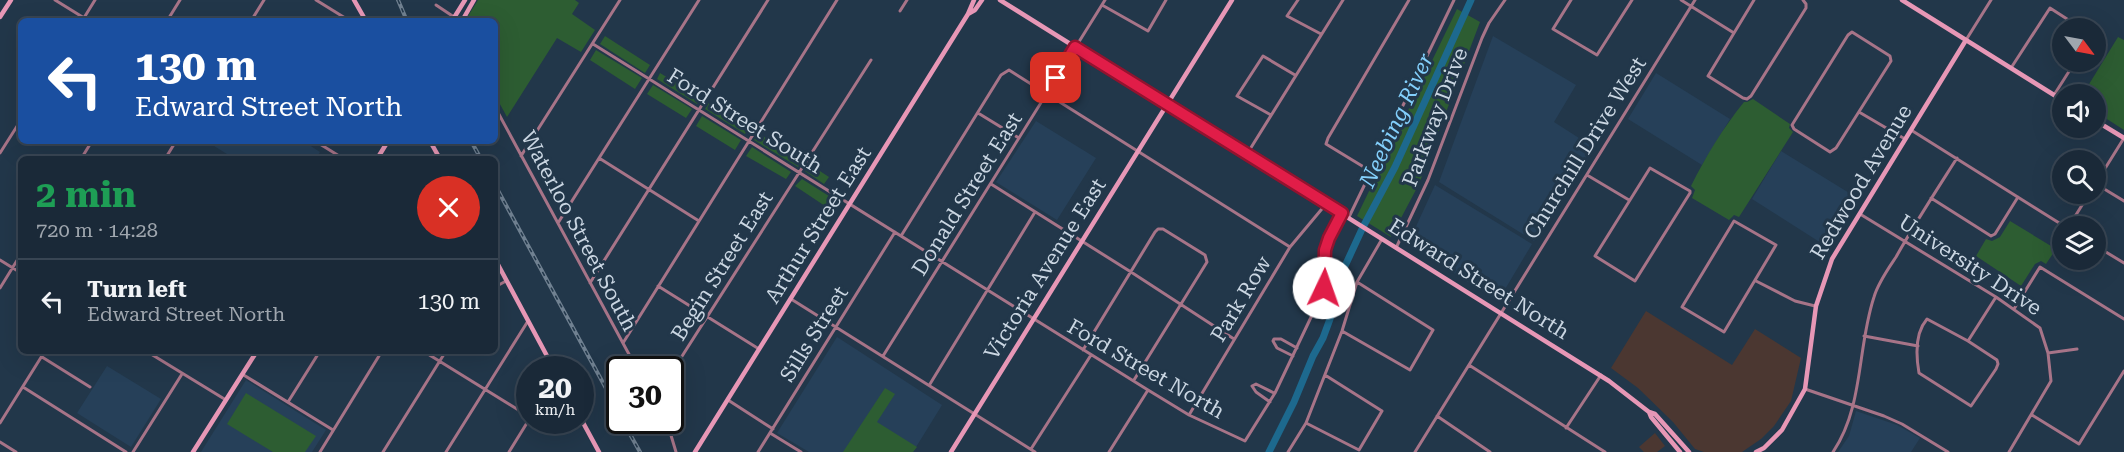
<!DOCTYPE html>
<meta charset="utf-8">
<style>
body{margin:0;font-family:"Roboto Serif",serif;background:#273543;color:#f1f3f6;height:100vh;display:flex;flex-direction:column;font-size:22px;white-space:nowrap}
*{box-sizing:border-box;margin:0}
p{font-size:20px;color:#9fa6ae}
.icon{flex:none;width:33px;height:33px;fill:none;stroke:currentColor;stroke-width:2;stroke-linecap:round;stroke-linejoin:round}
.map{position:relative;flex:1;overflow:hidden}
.sheet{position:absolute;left:18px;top:156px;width:480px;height:198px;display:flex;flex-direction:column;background:#1a2938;border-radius:9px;box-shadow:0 6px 24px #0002,0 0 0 2px #384553}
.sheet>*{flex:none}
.banner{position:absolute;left:18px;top:18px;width:480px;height:126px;border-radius:9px;box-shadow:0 6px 24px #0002,0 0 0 2px #384553;background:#1a4fa0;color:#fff;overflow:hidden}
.needle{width:39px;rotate:122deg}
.controls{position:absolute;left:2052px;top:18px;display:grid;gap:12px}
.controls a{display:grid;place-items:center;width:54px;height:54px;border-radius:50%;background:#1a2938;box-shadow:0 6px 24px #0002,0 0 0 2px #384553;font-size:30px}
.speed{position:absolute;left:516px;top:356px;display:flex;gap:12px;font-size:30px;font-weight:700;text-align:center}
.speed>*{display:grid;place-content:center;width:78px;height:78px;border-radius:50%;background:#1a2938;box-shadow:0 6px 24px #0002,0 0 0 2px #384553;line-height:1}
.speed small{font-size:15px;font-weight:400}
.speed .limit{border:3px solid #111;border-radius:9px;background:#fff;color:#111}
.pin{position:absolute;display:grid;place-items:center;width:51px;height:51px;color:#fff;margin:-26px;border-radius:12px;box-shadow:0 3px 9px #0006}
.me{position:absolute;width:66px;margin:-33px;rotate:3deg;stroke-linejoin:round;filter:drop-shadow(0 0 4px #0008)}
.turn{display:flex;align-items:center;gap:21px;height:126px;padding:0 18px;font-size:27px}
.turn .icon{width:78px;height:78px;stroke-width:2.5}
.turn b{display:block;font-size:42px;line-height:51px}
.round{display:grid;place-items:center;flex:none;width:63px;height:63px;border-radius:32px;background:#273543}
.summary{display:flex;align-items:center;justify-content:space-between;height:102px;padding:0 18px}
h1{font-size:36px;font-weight:700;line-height:45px;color:#1e9e55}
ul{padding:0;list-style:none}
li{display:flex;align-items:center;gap:18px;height:84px;padding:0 18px;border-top:2px solid #384553}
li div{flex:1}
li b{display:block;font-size:22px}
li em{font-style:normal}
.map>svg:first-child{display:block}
</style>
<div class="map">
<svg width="2124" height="452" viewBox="0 0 2124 452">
<rect width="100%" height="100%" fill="#22374a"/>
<!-- commercial -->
<path fill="#4b3731" d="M1646 311 1732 365 1755 329 1801 358 1791 401 1774 426 1761 439 1742 452H1704L1695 449 1673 422 1638 388 1611 368Z
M1655 433 1665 446 1657 452H1644L1639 447Z"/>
<!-- built -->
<path fill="#264059" d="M1493 36 1576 85 1554 122 1593 147 1534 241 1439 182Z
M1656 73 1730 119 1702 165 1628 119Z
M1036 121 1096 158 1057 220 996 182Z
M206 141H303L320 152 316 159H235Z
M1781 151 1859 199 1829 248 1752 199Z
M1435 185 1532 244 1498 301 1408 244Z
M837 337 942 405 913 452H809L777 433Z
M107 366 161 399 131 447 77 413Z
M246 380 326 430 312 452H201Z
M1856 411 1897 425 1920 438 1911 452H1838L1849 436Z"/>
<!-- green -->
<path fill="#2d5d32" d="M478 0H575L579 3 572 14 595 30 581 52 557 38 507 117 495 95V21H465Z
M1457 9 1480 22 1419 184 1391 237 1357 216Z
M605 36 650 65 645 73 600 44Z
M2118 37 2124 40V130L2096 112V94H2083Z
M596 50 642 78 635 89 590 60Z
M660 73 701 98 697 104 657 79Z
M653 85 692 109 686 118 647 94Z
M1753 99 1790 124 1789 128 1793 132 1739 217 1734 215 1729 220 1692 198 1695 190 1691 186C1706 156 1723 128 1744 102H1747Z
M708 103 749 128 745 134 705 109Z
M702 116 741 140 735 150 696 126Z
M758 133 802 161 798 167 754 140Z
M752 147 791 172 786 179 746 156Z
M809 164 829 177 824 184 805 171Z
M802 179 840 203 834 212 795 186Z
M2010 221 2056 249 2046 264 2041 261 2035 264 2021 286 1976 256 1986 239 1992 241 2000 237Z
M885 388 895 394 877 422 917 447 913 452H843Z
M246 393 316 436 305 452H273L227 424Z"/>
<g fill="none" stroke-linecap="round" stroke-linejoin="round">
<!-- river -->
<path stroke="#1d698e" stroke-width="7" d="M1269 452 1294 402 1313 356 1323 338 1330 319 1339 279 1363 227 1395 167 1471 0"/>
<!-- street -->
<path stroke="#a77488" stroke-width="3" d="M55 0 89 21
M316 0 350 21
M1298 0 1287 16 1321 34
M1571 0 1553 29 1597 55 1632 0
M1681 0 1734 33
M1754 0 1708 76 1743 98 1747 99 1751 96 1806 8V4L1803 0
M436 5 454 17
M1102 5 1148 31 1166 0
M900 11 907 0
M82 21 95 0
M167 21 180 0
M251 21 264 0
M1852 32 1890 56 1891 61 1836 148 1830 152 1794 129 1792 125 1848 35Z
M1966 40 1991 0
M593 44 1148 390 1189 415 1245 441 1275 393 1323 292 1325 250 1329 238 1342 213
M2011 68 2050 8 2081 28
M2054 95 2075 62
M495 107 637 369
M1859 112 1905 139
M978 113 1019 138
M1271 115 1237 96 1263 56 1295 75
M1911 130 2064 226
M315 141 344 159
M0 153 21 120
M1247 154 1343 0
M168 155 174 159
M521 156 620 0
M599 158 699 221
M81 159 92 141
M165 159 176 141
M1650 168 1690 191V193L1635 281 1595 256Z
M1372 172 1326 144 1328 138 1409 0
M1587 175 1629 200
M2096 183 2124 138
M991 184 1131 272 1234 339
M2096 184 2124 201
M1931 198 1991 236 1995 234 2018 197
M1860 214 1996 297 2040 328 2048 353 2051 381 2009 452
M1349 217 1454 0
M1734 221 1776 245 1724 332 1682 307Z
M558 223 699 0
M2069 226 2089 194
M901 236 1001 75 1009 70 1290 247
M2096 246 2124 263
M1396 248 1428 180 1482 38 1489 23 1505 0
M0 260 21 273
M1756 281 1795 301 1815 306
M590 283 768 0
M658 286 759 349
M495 287 506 281
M0 288 21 254
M791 299 1035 452
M2014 309 2040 267 2124 319
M1927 319 1968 341 1997 360 1998 364 1996 369 1971 406 1919 373C1916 356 1915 333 1927 319Z
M1342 331 1410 370 1433 330 1357 282
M1864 336 1918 346
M1968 341 1996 297
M623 343 837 0
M1083 350 1155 232 1158 229H1163L1205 255 1207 262 1134 380
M146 351 226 400
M423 351 530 417
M2048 353 2077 349
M883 356 1105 0
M1293 356 1277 348 1273 341 1274 339H1281L1297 348
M42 357 90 387
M1469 365 1605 452
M242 374 333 430
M670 375 871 60
M930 384 1035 212
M23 387 126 452
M1805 389 1884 416 1902 424 1948 452
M728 400 773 429
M288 402 320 351
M1270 402 1256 392 1252 386 1256 384 1274 393
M1189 415 1290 247 1326 204
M2032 415 2079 444 2124 371
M1437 416 1490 452
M664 420 670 432 676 452
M0 423 45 351
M1306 423 1359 450 1382 411 1325 375
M1566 428 1601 375
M770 433 801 452
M0 442 16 452
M1031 449 1091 355
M133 452 182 374
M320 452 382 351
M383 452 446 351
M446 452 528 321
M509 452 530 418
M758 452 895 232
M1109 452 1148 390
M1288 452 1306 423 1342 331 1357 282 1382 239
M1415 452 1695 0
M1833 452C1864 406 1857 348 1874 297 1878 283 1888 269 1896 257 1915 223 1936 191 1957 158"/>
<!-- secondary -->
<path stroke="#e797b6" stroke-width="4.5" d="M354 0 366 21
M1000 0 1609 381 1649 412 1655 414 1689 452
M1902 0 2062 100
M968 14 975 10 982 0
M0 17 11 0
M452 21 465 0
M462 21 474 0
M2096 121 2124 138
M430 141 440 159
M377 159 388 141
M495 259 554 369
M1649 412 1651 417 1680 452
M580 417 599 452
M193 452 257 351
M695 452 968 14 974 0
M951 452 1232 0
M1756 452 1764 448 1782 430 1805 389 1816 306 1832 259 1966 40"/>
<!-- rail casing -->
<g stroke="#708191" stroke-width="4">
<path id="rail" d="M398 0 407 21
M471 141 481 159
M495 185 620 414
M622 420 640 452"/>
</g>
<!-- rail -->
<use href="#rail" stroke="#22374a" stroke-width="1.5" stroke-dasharray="4.5" stroke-linecap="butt"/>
</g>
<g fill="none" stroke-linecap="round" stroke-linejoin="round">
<!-- route casing -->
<g stroke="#92132f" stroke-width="15">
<path id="route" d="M1056 78 1075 47 1342 213 1329 238 1325 250 1324 288"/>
</g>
<!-- route -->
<use href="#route" stroke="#e11d48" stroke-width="10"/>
</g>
<g text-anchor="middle" stroke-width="6" stroke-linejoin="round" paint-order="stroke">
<!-- street labels -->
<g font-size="21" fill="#cad6e2" stroke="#22374a">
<text transform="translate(1435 117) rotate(-69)" y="7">Parkway Drive</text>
<text transform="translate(745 121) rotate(32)" y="7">Ford Street South</text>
<text transform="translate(1585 148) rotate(-58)" y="7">Churchill Drive West</text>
<text transform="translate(1861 182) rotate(-59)" y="7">Redwood Avenue</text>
<text transform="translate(967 194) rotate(-58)" y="7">Donald Street East</text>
<text transform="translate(818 225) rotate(-58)" y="7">Arthur Street East</text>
<text transform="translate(579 231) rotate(62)" y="7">Waterloo Street South</text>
<text transform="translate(1970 265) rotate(33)" y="7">University Drive</text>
<text transform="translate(722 266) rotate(-58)" y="7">Begin Street East</text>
<text transform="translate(1045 269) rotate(-58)" y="7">Victoria Avenue East</text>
<text transform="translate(1479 279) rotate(32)" y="7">Edward Street North</text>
<text transform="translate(1241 299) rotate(-59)" y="7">Park Row</text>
<text transform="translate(814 334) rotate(-58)" y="7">Sills Street</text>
<text transform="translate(1146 369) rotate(30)" y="7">Ford Street North</text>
</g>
<!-- water labels -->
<g font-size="22" font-style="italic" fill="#83cffb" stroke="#22374a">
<text transform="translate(1396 120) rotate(-65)" y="8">Neebing River</text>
</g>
</g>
</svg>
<div class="controls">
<a><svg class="needle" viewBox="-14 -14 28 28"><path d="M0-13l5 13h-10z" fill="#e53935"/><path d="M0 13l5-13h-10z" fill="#9fa6ae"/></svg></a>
<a><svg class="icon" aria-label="sound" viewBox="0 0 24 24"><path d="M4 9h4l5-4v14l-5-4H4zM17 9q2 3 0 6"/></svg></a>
<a><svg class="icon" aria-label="search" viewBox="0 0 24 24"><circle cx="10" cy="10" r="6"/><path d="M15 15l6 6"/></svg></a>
<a><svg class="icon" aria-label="layers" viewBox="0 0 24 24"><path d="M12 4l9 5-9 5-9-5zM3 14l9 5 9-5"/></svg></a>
</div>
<div class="speed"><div>20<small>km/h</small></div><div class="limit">30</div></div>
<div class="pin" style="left:1056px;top:78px;background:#d93025"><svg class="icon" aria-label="arrive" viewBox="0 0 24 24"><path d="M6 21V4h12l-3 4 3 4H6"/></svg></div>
<svg class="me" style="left:1324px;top:288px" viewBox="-20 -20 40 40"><circle r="19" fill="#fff"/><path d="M0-13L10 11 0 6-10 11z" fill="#e11d48"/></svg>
<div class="banner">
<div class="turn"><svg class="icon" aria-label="left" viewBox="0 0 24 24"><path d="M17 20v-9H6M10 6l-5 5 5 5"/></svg><div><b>130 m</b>Edward Street North</div></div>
</div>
<section class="sheet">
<div class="summary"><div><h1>2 min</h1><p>720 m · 14:28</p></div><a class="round" style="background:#d93025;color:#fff"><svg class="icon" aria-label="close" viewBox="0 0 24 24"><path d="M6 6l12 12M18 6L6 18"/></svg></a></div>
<ul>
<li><svg class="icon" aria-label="left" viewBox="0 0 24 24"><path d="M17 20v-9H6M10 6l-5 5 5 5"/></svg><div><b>Turn left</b><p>Edward Street North</p></div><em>130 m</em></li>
</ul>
</section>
</div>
